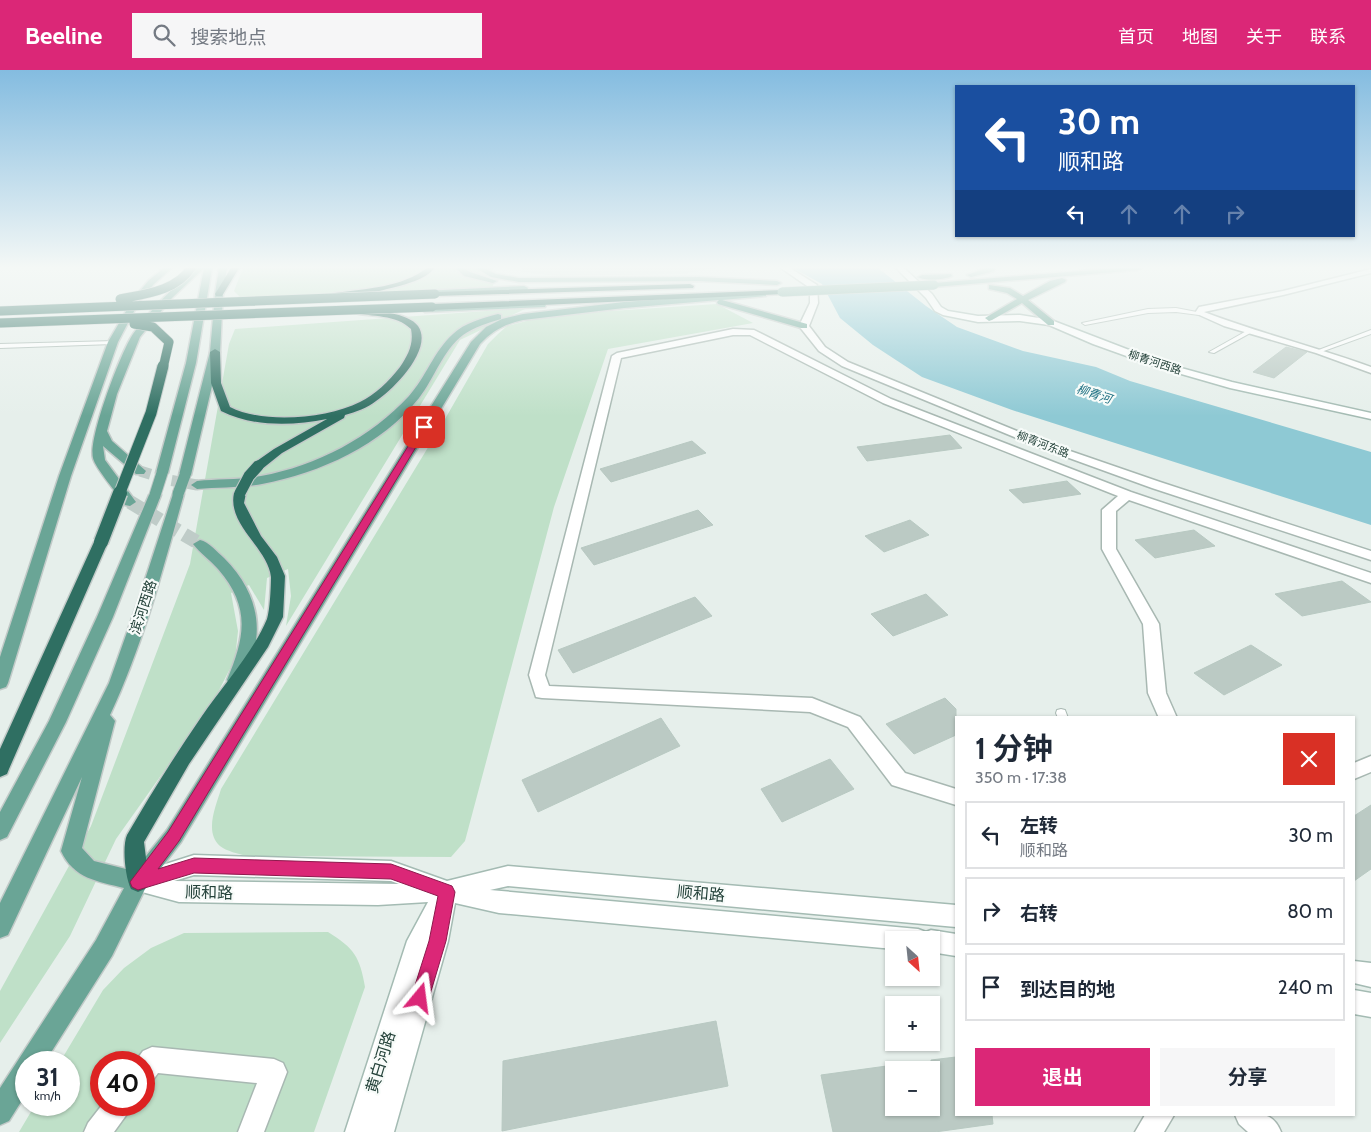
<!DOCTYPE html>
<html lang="zh">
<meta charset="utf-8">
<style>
body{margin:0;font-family:Cabin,"Noto Sans SC",sans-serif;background:#f6f6f7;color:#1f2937;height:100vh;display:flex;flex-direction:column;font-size:19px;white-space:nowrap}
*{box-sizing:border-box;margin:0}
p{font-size:16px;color:#747a83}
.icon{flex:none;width:28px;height:28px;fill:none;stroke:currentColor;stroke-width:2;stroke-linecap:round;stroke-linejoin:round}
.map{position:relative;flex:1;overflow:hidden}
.panel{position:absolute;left:955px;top:646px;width:400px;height:400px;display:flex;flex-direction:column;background:#fff;border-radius:0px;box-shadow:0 1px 4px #0004}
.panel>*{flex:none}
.guide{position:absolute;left:955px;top:15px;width:400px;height:152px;border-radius:0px;box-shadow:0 1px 4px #0004;background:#1a4fa0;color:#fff;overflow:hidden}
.needle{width:32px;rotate:153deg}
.buttons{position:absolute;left:885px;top:861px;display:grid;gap:10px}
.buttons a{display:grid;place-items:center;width:55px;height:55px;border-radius:0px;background:#fff;box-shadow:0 1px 4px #0004;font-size:25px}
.speed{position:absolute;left:15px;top:981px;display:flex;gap:10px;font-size:25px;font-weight:700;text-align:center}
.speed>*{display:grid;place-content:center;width:65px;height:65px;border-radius:50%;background:#fff;box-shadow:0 1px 4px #0004;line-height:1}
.speed small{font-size:12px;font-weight:400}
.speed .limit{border:8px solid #d22;background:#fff;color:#111}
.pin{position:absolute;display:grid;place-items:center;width:42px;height:42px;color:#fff;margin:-21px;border-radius:10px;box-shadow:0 2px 8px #0006}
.me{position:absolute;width:55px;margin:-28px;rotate:16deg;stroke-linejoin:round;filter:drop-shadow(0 0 4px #0008)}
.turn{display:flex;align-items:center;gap:18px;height:105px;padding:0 20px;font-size:22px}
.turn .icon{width:65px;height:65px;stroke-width:2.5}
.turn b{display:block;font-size:35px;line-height:42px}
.lanes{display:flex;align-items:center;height:48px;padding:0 20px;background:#0003;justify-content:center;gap:25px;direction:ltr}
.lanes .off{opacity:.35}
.round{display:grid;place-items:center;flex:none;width:52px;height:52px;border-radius:0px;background:#f6f6f7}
.headline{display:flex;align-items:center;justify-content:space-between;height:85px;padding:0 20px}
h1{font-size:30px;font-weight:700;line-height:38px}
.action{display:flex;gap:10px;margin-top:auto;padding:10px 20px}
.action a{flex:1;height:58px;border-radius:0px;background:#db2777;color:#fff;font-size:20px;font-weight:700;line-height:58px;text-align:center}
.action a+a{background:#f6f6f7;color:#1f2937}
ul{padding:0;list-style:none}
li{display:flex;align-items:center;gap:15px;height:68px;margin:0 10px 8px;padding:0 10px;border:2px solid #e0e1e3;border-radius:0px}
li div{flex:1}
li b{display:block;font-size:19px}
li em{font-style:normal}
header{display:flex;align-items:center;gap:30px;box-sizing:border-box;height:70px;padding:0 25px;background:#db2777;color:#fff}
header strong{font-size:24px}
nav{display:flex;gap:28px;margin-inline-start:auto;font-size:18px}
.search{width:350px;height:45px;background:#f6f6f7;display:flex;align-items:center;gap:12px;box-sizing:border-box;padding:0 18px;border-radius:0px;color:#747a83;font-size:19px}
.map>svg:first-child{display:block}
</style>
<header>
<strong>Beeline</strong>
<div class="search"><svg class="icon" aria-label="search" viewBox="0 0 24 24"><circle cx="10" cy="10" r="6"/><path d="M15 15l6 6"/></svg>搜索地点</div>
<nav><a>首页</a><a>地图</a><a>关于</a><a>联系</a></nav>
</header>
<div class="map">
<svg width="1371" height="1062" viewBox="0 0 1371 1062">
<rect width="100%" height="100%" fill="#e6efeb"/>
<!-- built -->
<path fill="#d4dfda" d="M521 198H715L683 204 559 206 522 202Z"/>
<!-- green -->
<path fill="#bfe0c8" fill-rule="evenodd" d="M243 198H493V217L338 226 240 227 234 221Z
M717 234 753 253 608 279 554 437 465 771 451 787 247 786C239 784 226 781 220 776 204 762 216 736 221 719L441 356 488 274 498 264 507 256 550 245Z
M527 238 460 270 286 556 291 526 288 499 267 508 264 540 249 515 231 523 238 561 235 589 213 632 116 769 70 866 0 973V921L91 756 190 494 229 274 235 259Z
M328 862C354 878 360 887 365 917L314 1062H19L35 1035H69V992H60L103 920 124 898 151 878 184 863ZM101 992H144V1035H101Z"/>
<!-- water -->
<path fill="#8ec9d4" d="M793 198H878L926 236 957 257 1023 281 1096 297 1130 311 1371 382V455L1012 340 922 307 873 275 840 248 822 214Z"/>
<!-- building -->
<path fill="#bbcac4" stroke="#b8c9c2" d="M1286 277 1307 282 1274 308 1253 302Z
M950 365 962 378 867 391 857 377Z
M692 371 706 383 611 412 600 399Z
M1067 411 1081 424 1023 433 1009 420Z
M698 440 713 455 594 495 581 478Z
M910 450 929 465 884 482 865 466Z
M1194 460 1215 476 1155 488 1135 470Z
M1342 511 1371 532 1302 546 1275 524Z
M926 524 948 545 893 566 871 544Z
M695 527 712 546 573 603 558 580Z
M1251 575 1282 595 1224 625 1194 603Z
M945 628 956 639V665L914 684 886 654Z
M661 648 680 676 538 742 522 710Z
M830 689 854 719 782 752 761 719Z
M1371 735V799L1354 811V746Z
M716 951 728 1016 502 1061 503 991Z
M956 987V1045H992L993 1054 935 1062H833L821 1005 894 995V1038H931V990Z"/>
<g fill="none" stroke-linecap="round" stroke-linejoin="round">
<!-- primary-tunnel-far1 -->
<path stroke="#bfccc8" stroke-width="11" stroke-dasharray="11 5.5" stroke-linecap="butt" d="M140 401 169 410 197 415"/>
<!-- primary-tunnel -->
<path stroke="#bfccc8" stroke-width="14" stroke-dasharray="14 7" stroke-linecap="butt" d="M130 432 200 474"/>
<!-- lane casing -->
<g stroke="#a8b8b2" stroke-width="2">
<path id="lane" d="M1176 238 1202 243 1199 245 1176 242 1148 243 1085 255 1082 253 1148 239Z
M1250 259 1253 261 1252 262 1214 283 1209 282Z
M1371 260V264L1321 282 1316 281Z
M115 271V273L113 274 0 278V274Z
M1061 639 1065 640 1068 648H1058L1056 643 1057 640Z"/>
</g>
<!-- street casing -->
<g stroke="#a8b8b2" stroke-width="3">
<path id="street" d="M781 198H790L817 215 818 233 809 256 825 277 848 292 1044 372 1160 412 1371 481V490L1152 418 1036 376 842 296 819 281 799 256 810 233V218Z
M1371 199V203L1283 225 1204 242C1259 263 1316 277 1371 297V303L1316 283 1224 256 1195 243 1199 237 1283 221Z
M733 259 754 260 891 329 1131 422 1371 503V513L1129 430 1116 441V479L1159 554 1166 623 1177 648H1159L1148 623 1143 554 1102 479V440L1118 426 883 333 750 265H733L621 288 545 605 549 616 812 628 860 647 905 703 956 719V735L892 715 848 657 810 642 542 628 536 627 529 605 612 286 617 283Z
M1371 686V702L1354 709V693Z
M152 977 274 989 283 993 287 1002 264 1062H238L257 1013 158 1003 153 1010 144 1014V992H135L143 981Z
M102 1035H131L127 1044 114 1062H84L88 1053Z
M1145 1045H1174L1164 1062H1135Z
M1235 1045C1256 1045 1272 1039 1281 1062H1248L1239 1054Z"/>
</g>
<!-- secondary casing -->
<g stroke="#a4bbb3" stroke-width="3">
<path id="secondary" d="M896 198H904L932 224 941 237 948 241 978 246 1020 245 1051 250 1163 293 1232 312 1371 343V349L1230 318 1157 297 1093 274 1049 255 1020 251 978 252 943 245 935 241 926 228Z
M194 785 391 791 447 811 508 796 956 835V857L508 816 490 820 918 859 926 862 931 860 956 864V886L931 882V870H894V879L499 843 455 833 448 871 394 1062H345L407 871 428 832 378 835 179 832 131 819 127 812 131 805ZM194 805 391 811 399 814 174 811Z
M1354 891 1371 893V917L1354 913Z
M1354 920 1371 923V947L1354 944Z"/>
</g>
<!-- primary casing -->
<g stroke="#c2cac8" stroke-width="3">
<path id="primary" d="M164 198H172L154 214 139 232 118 272 71 406 8 613 6 617 0 619V587L59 406 108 272 133 229 149 210Z
M196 198H204L172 228 140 267 117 324 107 361 112 371 146 401 144 404H136L103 376 105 390 136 432 130 436 125 435C118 424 95 398 93 388 88 368 121 282 133 264 150 239 173 218 196 198Z
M204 198H212L196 293 168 403 162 407 156 403 186 293Z
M219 198H227L223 224 220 282 191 405 185 409 179 405 210 282 215 224Z
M456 198H464L470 202 497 211 493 213 464 206Z
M476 198H484L496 204 519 208 699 207 777 211 781 213 777 215 699 211 519 212 491 207Z
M986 198H994V201L971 207 967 205Z
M1116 198H1142L1138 200 934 217 930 215 934 213Z
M951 204 952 206C945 210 925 211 918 207L922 205Z
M1062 208 1066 210 1065 212 1028 230 1054 251V255H1048L1022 233 992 250 989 251 985 248 1017 229 1007 223 989 219V215L1010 218 1023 226 1050 211Z
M524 216 528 218 527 220 422 225 418 223 422 221Z
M763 222H766V226L722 230 807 254V258H801L718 234 717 232 719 230 624 238 523 250C505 254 493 260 480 274L181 772 145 819 112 886 45 992H26V1024L9 1051 0 1055V1018L96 870 124 818C97 811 74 809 61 781L82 707 8 865 0 868V833L109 613 137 534 174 421 178 420 184 424C163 499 143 575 110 645L115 651 82 778 94 791 134 801 167 760 471 272 486 257 502 249 523 244 624 232Z
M542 232 546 235 545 237 425 242 421 239 425 236Z
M498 244 501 245V249C488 253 474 257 463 265 443 280 434 309 419 328 382 375 320 403 262 414 240 418 218 417 197 419L191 415 197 411C218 409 240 410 261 406 317 396 371 367 409 326 426 307 434 281 453 264 464 253 483 248 498 244Z
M155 421 161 425 113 547 66 652 7 767 0 770V742L49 651 97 547 149 425Z
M200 470C209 472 217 482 224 488 262 526 266 569 241 614L235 616 229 614 227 610C245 567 251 537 218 499 210 490 200 483 193 474Z"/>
</g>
<!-- highway casing -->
<g stroke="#c2cac8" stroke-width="3">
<path id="highway" d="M231 198H239L222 226H216L215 224Z
M427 198H435C429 204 423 208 415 211 403 216 340 232 331 225L335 223C365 219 403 217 427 198Z
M690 214 694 216 693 218 435 226 431 224 435 222Z
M782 220H785V224L432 240 428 237 432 234Z
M357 238C373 240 409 243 418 256 434 279 393 320 376 331 367 338 356 342 345 345L344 348 282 383 262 399H254L252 396 254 393 274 379 327 349C292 356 253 357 221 341L211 313 210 282 215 279 220 282 221 313 230 337C263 354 326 349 360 332 375 325 389 311 400 297 408 285 414 274 411 259 396 244 372 247 354 243L353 241Z
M240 419 246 423 244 433 261 466 277 487 285 506 283 547 268 577 189 694 144 772 149 812 145 819 138 822 131 819C125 807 122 776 127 765 151 724 175 685 202 646 222 617 254 581 267 549 270 540 271 516 271 507 268 478 227 455 234 423Z
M101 468 108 472 9 699 7 704 0 707V679L94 472Z"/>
</g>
<!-- lane -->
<use href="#lane" fill="#fff" fill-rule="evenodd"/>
<!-- street -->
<use href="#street" fill="#fff" fill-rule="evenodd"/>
<!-- secondary -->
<use href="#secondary" fill="#fff" fill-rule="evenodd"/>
<!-- primary -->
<use href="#primary" fill="#6aa596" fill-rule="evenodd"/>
<!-- highway -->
<use href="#highway" fill="#2f6f62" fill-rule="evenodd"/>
<!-- primary-bridge-far1 casing -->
<g stroke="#c2cac8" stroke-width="10" stroke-linecap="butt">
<path id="primary-bridge-far1" d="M782 222 934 215"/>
</g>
<!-- primary-bridge casing -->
<g stroke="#c2cac8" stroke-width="13" stroke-linecap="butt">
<path id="primary-bridge" d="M178 424 185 405
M155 425 162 403"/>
</g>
<!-- highway-bridge-far2 casing -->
<g stroke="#c2cac8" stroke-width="10" stroke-linecap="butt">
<path id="highway-bridge-far2" d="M120 229C145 224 176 221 191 198
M0 241 435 224
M0 253 432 237
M134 254 153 257 169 272 163 298"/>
</g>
<!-- highway-bridge-far1 casing -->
<g stroke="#c2cac8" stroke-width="13" stroke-linecap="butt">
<path id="highway-bridge-far1" d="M240 423 249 406 258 396
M119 425 151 343 163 296"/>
</g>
<!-- highway-bridge casing -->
<g stroke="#c2cac8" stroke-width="17" stroke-linecap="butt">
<path id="highway-bridge" d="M101 472 120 423"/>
</g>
<!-- primary-bridge-far1 -->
<use href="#primary-bridge-far1" stroke="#6aa596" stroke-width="9"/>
<!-- primary-bridge -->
<use href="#primary-bridge" stroke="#6aa596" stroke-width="11"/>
<!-- highway-bridge-far2 -->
<use href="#highway-bridge-far2" stroke="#2f6f62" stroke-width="9"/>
<!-- highway-bridge-far1 -->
<use href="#highway-bridge-far1" stroke="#2f6f62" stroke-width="11"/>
<!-- highway-bridge -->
<use href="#highway-bridge" stroke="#2f6f62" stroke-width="14"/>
</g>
<!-- sky -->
<linearGradient id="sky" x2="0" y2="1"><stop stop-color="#84bce0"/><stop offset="0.57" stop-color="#f4f8f6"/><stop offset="1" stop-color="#f4f8f6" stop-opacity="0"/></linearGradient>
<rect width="1371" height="346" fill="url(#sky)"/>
<!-- route -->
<path fill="#db2777" stroke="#8e194d" d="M424 355 428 357 179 771 158 799 194 788 391 794 452 816 455 822 446 871 429 928 427 935 420 937 414 935 411 928 429 871 438 826 391 809 194 803 138 820 132 817 130 812 168 762 420 357Z"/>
<g text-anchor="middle" stroke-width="4.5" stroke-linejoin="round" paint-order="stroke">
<!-- far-street labels -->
<g font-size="11" fill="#24423a" stroke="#f7fbf9">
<text transform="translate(1155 292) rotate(18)" y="4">柳青河西路</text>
<text transform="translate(1043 374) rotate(21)" y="4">柳青河东路</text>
</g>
<!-- far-water labels -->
<g font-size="12" font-style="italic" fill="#1c6f80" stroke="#f7fbf9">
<text transform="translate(1094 324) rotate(18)" y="4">柳青河</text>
</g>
<!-- street labels -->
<g font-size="14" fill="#24423a" stroke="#f7fbf9">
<text transform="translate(143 537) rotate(-72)" y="5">滨河西路</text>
</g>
<!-- near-street labels -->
<g font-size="16" fill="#24423a" stroke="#f7fbf9">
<text transform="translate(209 822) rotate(1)" y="6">顺和路</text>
<text transform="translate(701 823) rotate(5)" y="6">顺和路</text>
<text transform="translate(380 992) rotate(-73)" y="6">黄白河路</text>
</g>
</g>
</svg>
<div class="buttons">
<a><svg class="needle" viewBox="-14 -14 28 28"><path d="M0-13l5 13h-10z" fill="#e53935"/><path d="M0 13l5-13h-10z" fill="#747a83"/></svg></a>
<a>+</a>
<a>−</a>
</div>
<div class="speed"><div>31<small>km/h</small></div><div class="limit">40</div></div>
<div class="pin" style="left:424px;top:357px;background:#d93025"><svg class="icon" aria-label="arrive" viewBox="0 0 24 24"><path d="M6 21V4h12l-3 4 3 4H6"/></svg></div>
<svg class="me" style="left:420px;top:928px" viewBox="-20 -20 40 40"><path d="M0-17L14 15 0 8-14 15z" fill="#db2777" stroke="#fff" stroke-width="4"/></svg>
<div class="guide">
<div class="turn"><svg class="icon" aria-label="left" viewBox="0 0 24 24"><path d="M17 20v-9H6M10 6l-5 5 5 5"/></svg><div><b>30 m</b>顺和路</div></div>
<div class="lanes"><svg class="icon" aria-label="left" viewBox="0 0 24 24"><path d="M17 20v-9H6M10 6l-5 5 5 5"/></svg><svg class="icon off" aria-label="ahead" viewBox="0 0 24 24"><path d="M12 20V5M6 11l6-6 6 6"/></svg><svg class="icon off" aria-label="ahead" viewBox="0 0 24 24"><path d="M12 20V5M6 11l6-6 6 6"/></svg><svg class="icon off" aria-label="right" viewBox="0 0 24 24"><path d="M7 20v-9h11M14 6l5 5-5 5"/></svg></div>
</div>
<section class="panel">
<div class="headline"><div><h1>1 分钟</h1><p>350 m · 17:38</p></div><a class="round" style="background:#d93025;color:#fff"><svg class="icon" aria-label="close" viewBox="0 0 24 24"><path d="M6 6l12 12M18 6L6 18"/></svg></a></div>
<ul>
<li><svg class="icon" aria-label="left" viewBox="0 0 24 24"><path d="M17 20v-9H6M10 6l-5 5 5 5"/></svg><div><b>左转</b><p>顺和路</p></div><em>30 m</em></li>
<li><svg class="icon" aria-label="right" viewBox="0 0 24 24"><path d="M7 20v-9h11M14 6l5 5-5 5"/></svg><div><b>右转</b></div><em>80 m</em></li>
<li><svg class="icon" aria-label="arrive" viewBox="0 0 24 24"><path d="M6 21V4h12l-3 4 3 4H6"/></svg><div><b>到达目的地</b></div><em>240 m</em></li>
</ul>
<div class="action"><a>退出</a><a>分享</a></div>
</section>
</div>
